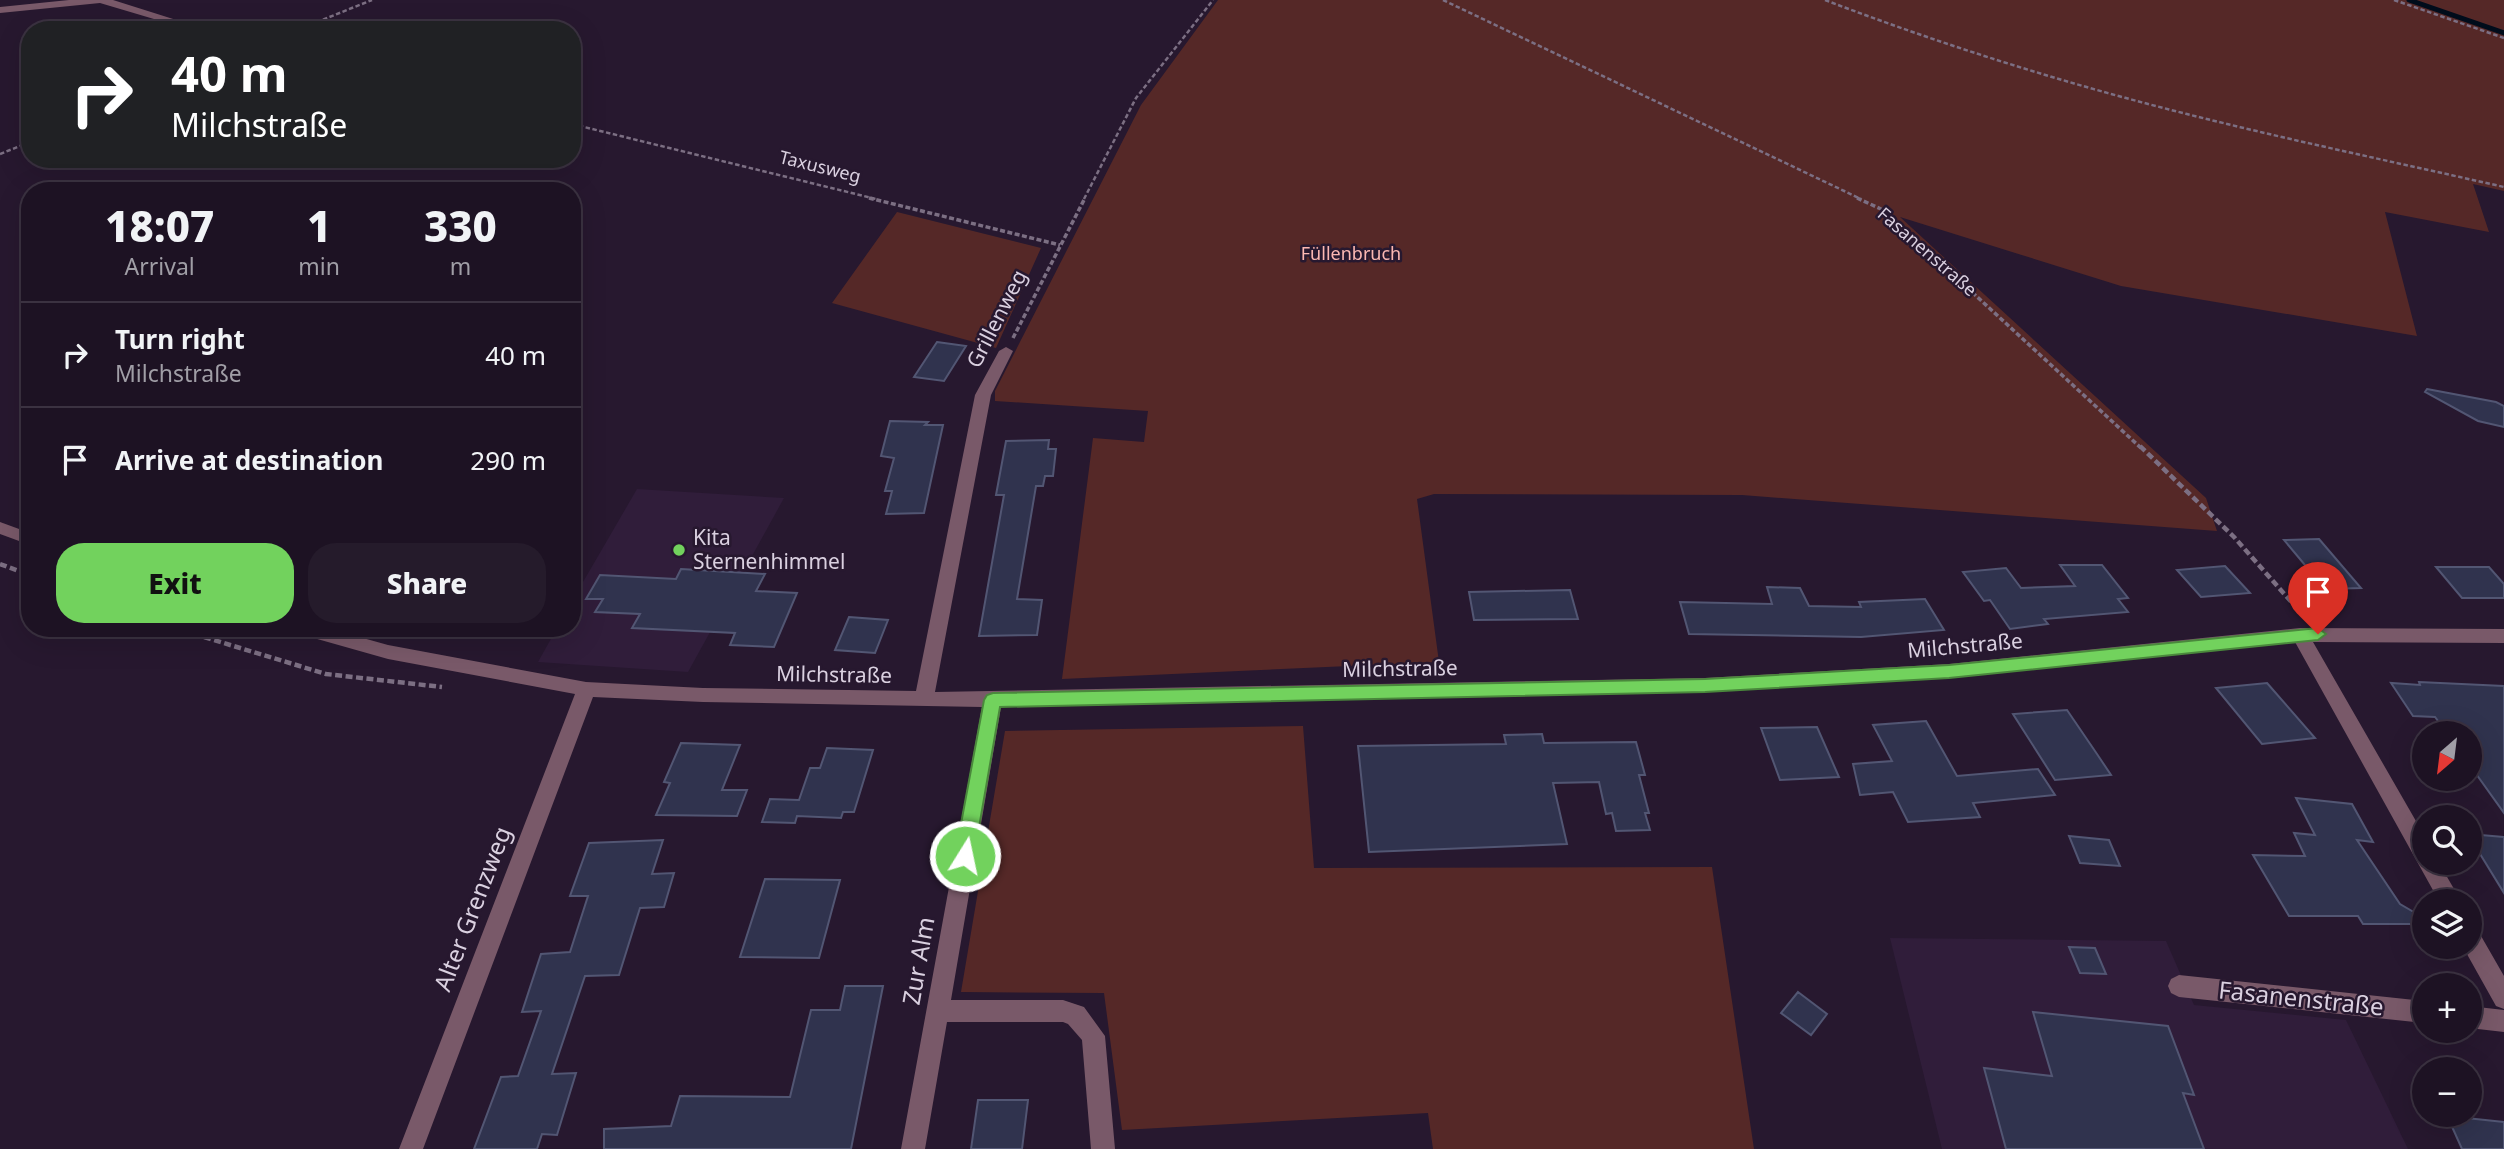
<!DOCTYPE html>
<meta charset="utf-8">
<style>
body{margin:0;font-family:"Noto Sans",sans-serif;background:#251b2b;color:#f1f3f6;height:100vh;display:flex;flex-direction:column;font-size:26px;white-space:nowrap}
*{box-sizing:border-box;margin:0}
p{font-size:23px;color:#a09ea6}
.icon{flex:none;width:38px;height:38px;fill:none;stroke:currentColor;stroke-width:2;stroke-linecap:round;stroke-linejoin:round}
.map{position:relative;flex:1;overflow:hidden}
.sheet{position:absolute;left:21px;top:182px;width:560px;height:455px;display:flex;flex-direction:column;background:#1d1223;border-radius:28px;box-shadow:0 7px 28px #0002,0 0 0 2px #3b3241}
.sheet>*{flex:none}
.hud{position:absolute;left:21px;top:21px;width:560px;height:147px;border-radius:28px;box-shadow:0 7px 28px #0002,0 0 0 2px #3b3241;background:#202124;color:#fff;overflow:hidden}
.needle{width:46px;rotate:208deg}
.fabs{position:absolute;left:2412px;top:721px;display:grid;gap:14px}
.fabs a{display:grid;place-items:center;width:70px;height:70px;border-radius:50%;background:#1d1223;box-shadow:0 7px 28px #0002,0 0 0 2px #3b3241;font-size:35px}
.pin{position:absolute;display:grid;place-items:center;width:60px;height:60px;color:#fff;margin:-72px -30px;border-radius:50% 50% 50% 0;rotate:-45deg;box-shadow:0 0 7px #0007}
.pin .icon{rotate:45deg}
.me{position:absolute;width:77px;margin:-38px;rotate:10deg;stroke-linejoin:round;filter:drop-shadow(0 0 5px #0008)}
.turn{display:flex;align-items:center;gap:24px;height:147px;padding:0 35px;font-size:32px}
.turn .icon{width:91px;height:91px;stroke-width:2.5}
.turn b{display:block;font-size:49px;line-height:60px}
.eta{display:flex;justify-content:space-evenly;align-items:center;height:119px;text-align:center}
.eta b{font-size:42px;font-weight:800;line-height:49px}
.primary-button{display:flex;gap:14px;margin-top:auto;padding:14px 35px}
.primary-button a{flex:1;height:80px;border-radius:28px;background:#72d25d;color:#111;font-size:28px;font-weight:800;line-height:80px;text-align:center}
.primary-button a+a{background:#251b2b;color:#f1f3f6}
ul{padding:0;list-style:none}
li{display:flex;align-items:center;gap:21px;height:105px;padding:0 35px;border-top:2px solid #3b3241}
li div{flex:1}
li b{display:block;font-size:26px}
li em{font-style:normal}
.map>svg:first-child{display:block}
</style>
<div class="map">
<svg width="2504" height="1149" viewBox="0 0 2504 1149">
<rect width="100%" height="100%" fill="#27182f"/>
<!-- built -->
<path fill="#301d3a" d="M637 489 784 498 688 672 538 662 557 628H572V601Z
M1890 938 2166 941 2194 1005 2346 1020 2408 1149H1942Z"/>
<!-- green -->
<path fill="#552827" d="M1218 0H2504V191L2473 184 2489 232 2385 212 2417 336 2121 286 1900 217 2206 498 2217 531 1742 495 1434 494 1417 499 1439 662 1062 679 1093 438 1144 442 1148 411 995 401V391L1141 105Z
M897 212 1041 248 996 348 832 303Z
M1303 726 1314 868 1712 867 1754 1149H1433L1428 1113 1122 1130 1104 993 961 992 1005 731Z"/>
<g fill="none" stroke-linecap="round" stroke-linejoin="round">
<!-- stream -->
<path stroke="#000c1b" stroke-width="5" d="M2409 0 2504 33"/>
</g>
<!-- building -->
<path fill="#30334e" stroke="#525673" stroke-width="2" d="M937 342 966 346 944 381 914 377Z
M2427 389 2496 402 2504 406V427L2478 421 2425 392Z
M890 421 928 422 925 425H943L924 513 886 514 892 491H885L894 458 881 456Z
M1049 440 1048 449H1056L1053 476H1045L1043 486H1036L1017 599 1042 600 1037 635 979 636 1004 495H996L1006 441Z
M2319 539 2361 588 2325 589 2284 540Z
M2060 565H2102L2128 598 2118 599 2128 612 2044 619 2048 624 2010 629 1990 600 1984 601 1963 572 2006 568 2021 588 2075 586Z
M2225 566 2250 593 2201 597 2177 570Z
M2436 567H2489L2504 584V598H2462Z
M681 569 765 574 756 591 797 593 774 647 730 645 735 633 632 628 640 614 595 612 603 599H586L600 575 676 579Z
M1767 587 1800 588 1809 606 1861 607 1859 602 1925 599 1944 630 1861 637 1689 634 1680 602 1772 604Z
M1570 590 1578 619 1474 620 1469 592Z
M849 617 888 620 875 653 835 650Z
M2419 682 2504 686V813L2469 764V733H2447L2435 717 2413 716 2391 683 2420 685Z
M2267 683 2315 738 2262 744 2216 688Z
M2067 710 2097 754 2111 775 2055 780 2013 714Z
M1926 721 1957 776 2038 769 2055 795 1973 803 1980 817 1908 822 1893 792 1860 795 1853 764 1892 761 1873 725Z
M1817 727 1839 777 1780 780 1761 728Z
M1542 734 1544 743 1636 742 1645 775H1639L1649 813H1645L1650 830 1616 831 1612 813 1606 814 1599 782 1553 783 1567 844 1369 852 1358 746 1506 744 1504 735Z
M681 743 740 745 722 790H747L737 816 656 815 670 783 664 782Z
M827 748 873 750 854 812H843L841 818 797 816 795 823 762 822 770 799 799 800 810 768H820Z
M2296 798 2352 804 2373 842 2357 840 2400 904 2424 918V924H2363L2358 916H2289L2253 855 2305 856 2294 833 2315 835Z
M2469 834 2504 837V893L2469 836Z
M2069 836 2109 840 2120 866 2080 863Z
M663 840 652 874 674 873 664 907 640 908 619 975 585 976 552 1074 576 1073 557 1135 542 1134 537 1149H474L501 1077 518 1076 541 1011 522 1012 541 954 570 952 588 896H570L589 843Z
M765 879 840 880 819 958 740 957Z
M2069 947 2095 948 2106 974 2080 973Z
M845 986H883L851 1149H604V1129L671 1126 680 1096 790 1097 811 1010H840Z
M1798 992 1827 1014 1811 1035 1781 1013Z
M2033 1012 2168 1026 2194 1095 2183 1093 2204 1149H2006L1984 1068 2052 1076Z
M978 1100H1028L1022 1149H971Z
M2457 1117 2504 1122V1149H2462L2449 1120 2459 1122Z"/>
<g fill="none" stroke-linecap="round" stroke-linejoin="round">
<!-- path-far2 -->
<path stroke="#7c6f83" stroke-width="2.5" stroke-dasharray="4.5 2.5" stroke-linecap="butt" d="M1443 0 1861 199
M1825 0C1914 34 2005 64 2097 90 2231 128 2368 156 2504 187
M2394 0 2504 38
M297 30 372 0
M572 124 876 199
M0 154 30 142
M1084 199 1136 98 1213 0"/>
<!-- path-far1 -->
<path stroke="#7c6f83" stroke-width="3.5" stroke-dasharray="5 2.5" stroke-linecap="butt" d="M869 198 1060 245
M1857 198 1883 210 2141 448
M1013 338 1085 198"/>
<!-- path -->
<path stroke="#7c6f83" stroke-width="4.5" stroke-dasharray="7 3.5" stroke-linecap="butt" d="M2140 446 2234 537 2302 614
M0 564 30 575
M174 628 326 674 442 687"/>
<!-- minor -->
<path fill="#795969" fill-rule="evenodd" d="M69 0H113L208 30H191L100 3 0 13V7Z
M1006 347 1013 351 991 395 935 692 1705 678 1949 664 2300 628 2504 629V643L2313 642 2424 835V863H2439L2461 901H2439L2295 642 1949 678 1705 692 1001 707 951 1000H1063L1084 1007 1105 1036 1115 1149H1091L1082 1040 1068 1024 1063 1022H947L925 1149H901L982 707 703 702 593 697 423 1149H399L575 694 388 659 296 633 293 628H327L388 645 586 682 703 688 916 691 975 395 999 351Z
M0 522 30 533V545L0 534Z
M2469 926 2477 929 2504 976V1009L2496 1006 2463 947H2469Z
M2179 975 2424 1001V1023L2179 997 2171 993 2168 986 2171 979Z
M2469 1006 2504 1010V1032L2469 1028Z"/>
</g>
<!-- route -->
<path fill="#72d25d" stroke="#4a883c" stroke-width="2" d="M2318 628 2326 634 2318 640 1949 678 1705 692 1000 707 974 856 971 861 965 864 958 861 955 856 984 700 987 695 993 693 1705 679 1949 665Z"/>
<!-- markers -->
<circle fill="#72d25d" stroke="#27182f" stroke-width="2.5" cx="679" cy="550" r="7"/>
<g text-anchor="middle" stroke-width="5" stroke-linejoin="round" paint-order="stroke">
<!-- far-street labels -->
<g font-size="18" fill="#dad0e0" stroke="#27182f">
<text transform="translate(820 167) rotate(14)" y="6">Taxusweg</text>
<text transform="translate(1927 252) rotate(41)" y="6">Fasanenstraße</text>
</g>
<!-- far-park labels -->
<g font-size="18" fill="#fbb7b2" stroke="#27182f">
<text x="1351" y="260">Füllenbruch</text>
</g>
<!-- street labels -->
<g font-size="21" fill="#dad0e0" stroke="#27182f">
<text transform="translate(997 319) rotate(-63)" y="7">Grillenweg</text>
<text transform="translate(1965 646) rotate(-5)" y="7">Milchstraße</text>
<text transform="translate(1400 669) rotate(-1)" y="7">Milchstraße</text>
<text transform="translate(834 675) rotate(1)" y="7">Milchstraße</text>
</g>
<!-- poi labels -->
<g font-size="21" fill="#dad0e0" stroke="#27182f" text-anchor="start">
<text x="693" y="545">Kita<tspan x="693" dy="24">Sternenhimmel</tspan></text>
</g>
<!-- near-street labels -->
<g font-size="24" fill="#dad0e0" stroke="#27182f">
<text transform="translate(473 909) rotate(-69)" y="8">Alter Grenzweg</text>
<text transform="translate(919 961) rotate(-80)" y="8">Zur Alm</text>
<text transform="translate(2301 999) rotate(6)" y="8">Fasanenstraße</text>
</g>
</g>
</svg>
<div class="fabs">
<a><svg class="needle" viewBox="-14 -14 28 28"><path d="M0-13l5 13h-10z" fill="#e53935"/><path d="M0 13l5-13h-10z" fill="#a09ea6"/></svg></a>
<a><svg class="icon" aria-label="search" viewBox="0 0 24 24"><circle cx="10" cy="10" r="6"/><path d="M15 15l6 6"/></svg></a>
<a><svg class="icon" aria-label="layers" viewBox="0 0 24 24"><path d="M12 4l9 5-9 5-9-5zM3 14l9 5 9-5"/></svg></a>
<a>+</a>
<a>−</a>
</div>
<div class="pin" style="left:2318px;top:634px;background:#d93025"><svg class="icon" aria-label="arrive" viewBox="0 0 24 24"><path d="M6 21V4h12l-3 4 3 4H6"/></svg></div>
<svg class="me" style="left:965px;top:856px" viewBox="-20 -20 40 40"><circle r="17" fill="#72d25d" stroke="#fff" stroke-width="3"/><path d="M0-11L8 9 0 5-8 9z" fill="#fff"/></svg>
<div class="hud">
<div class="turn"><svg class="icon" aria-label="right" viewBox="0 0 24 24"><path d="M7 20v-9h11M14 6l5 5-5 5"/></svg><div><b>40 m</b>Milchstraße</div></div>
</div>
<section class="sheet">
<div class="eta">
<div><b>18:07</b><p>Arrival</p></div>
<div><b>1</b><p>min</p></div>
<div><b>330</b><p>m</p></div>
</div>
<ul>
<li><svg class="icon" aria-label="right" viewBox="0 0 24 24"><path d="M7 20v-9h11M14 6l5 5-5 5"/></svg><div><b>Turn right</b><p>Milchstraße</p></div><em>40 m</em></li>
<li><svg class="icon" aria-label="arrive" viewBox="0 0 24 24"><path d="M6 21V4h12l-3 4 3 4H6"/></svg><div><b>Arrive at destination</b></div><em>290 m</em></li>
</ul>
<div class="primary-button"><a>Exit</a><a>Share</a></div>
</section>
</div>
